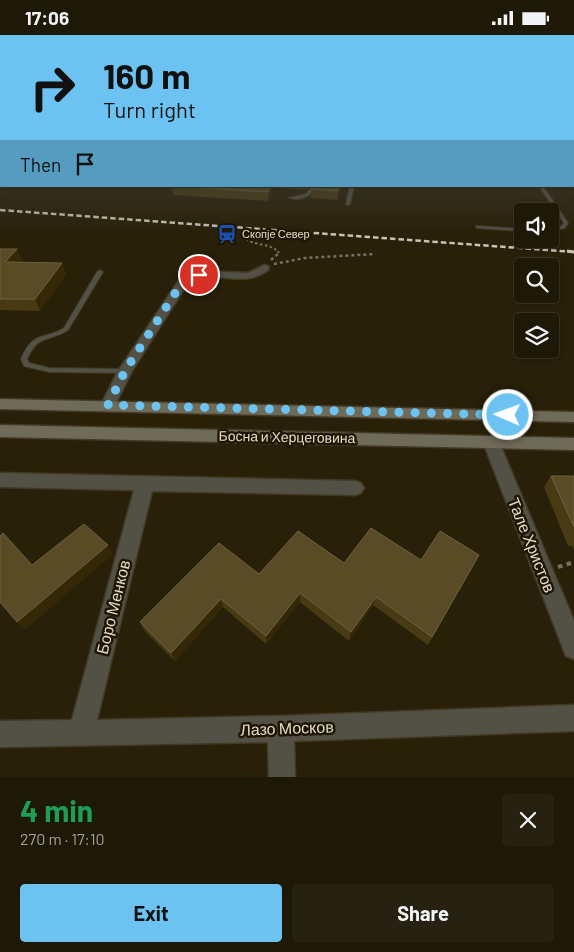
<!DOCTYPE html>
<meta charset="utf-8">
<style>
body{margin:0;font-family:Barlow,sans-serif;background:#262110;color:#f1f3f6;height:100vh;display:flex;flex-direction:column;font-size:19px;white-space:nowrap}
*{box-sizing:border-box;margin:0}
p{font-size:16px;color:#a1a09b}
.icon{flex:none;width:28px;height:28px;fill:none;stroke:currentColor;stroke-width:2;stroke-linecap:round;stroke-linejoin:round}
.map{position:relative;height:742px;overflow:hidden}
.side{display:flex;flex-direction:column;background:#1e1806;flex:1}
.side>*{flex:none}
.banner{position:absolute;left:0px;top:0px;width:575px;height:152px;box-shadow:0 1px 4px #0004,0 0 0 1px #3c3728;background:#6cc3f2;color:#111;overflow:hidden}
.fabs{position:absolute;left:514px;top:168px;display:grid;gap:10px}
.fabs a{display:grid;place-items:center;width:45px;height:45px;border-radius:5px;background:#1e1806;box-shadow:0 1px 4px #0004,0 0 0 1px #3c3728;font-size:25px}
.pin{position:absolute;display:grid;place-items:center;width:42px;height:42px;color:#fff;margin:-21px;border:2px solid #fff;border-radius:50%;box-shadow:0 1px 5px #0007}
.me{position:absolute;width:55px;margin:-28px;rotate:272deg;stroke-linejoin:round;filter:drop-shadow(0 0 4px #0008)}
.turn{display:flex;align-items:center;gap:18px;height:105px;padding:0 20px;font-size:22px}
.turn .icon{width:65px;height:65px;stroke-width:2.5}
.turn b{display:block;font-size:35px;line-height:42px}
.then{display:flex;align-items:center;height:48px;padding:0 20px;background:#0003;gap:10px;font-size:19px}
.round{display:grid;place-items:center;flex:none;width:52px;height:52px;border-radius:5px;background:#262110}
.headline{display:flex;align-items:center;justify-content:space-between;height:85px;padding:0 20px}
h1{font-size:30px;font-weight:700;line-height:38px;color:#1e9e55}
.primary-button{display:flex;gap:10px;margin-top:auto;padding:10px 20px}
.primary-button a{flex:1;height:58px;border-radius:5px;background:#6cc3f2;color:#111;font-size:20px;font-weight:700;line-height:58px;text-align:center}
.primary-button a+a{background:#262110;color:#f1f3f6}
.status{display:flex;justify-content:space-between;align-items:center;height:35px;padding:0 25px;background:#1e1806;direction:ltr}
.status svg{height:14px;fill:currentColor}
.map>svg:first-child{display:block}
</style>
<div class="status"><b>17:06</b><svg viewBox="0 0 49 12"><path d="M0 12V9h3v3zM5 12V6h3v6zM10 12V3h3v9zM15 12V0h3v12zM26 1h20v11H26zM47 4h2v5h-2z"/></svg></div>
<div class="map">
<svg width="574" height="742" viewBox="0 0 574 742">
<rect width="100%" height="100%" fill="#282008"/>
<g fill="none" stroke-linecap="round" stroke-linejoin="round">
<!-- lane casing -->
<g stroke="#423a24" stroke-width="2">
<path id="lane" d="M0 111H1V114H0Z
M312 151H316C311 162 300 166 289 163L306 159Z
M350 151H354L350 169 348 170 346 169Z
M539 151H543L568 188 565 193 550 196V194L561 191 564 188Z
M476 191 522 194V196L478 193 476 192Z
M100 235 103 237 68 295C48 308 39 298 27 324L29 328 49 333 125 334H127L128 336 127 338 49 337 24 331 21 324C34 295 41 306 64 293L97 237Z"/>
</g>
<!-- street casing -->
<g stroke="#423a24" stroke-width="3">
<path id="street" d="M264 230 268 231 269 233 268 235C241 255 215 233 189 246L132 336 113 374 108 375 103 374 101 370 118 336 181 242 200 236 248 238Z
M491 401 497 403 499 407 574 586V624L566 621 483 407 485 403Z
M0 438 355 446 361 448 364 453 361 458 355 460 152 456 97 685 281 681 574 670V696L294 706 295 742H269L268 707 0 712V686L72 685 134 455 0 452Z"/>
</g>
<!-- secondary casing -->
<g stroke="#423a24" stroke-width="3">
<path id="secondary" d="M0 99H1V103H0Z
M0 364 574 377V387L0 374Z
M0 390 574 403V415L0 402Z"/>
</g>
<!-- path-far2 -->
<path stroke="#78715d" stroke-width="2" stroke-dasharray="2.5 2.5" stroke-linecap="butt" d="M246 204C255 211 272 208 279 218"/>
<!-- path-far1 -->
<path stroke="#78715d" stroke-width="2.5" stroke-dasharray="3 3" stroke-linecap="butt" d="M271 225 279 218 278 216
M274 229 305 223 375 219"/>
<!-- path -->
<path stroke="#78715d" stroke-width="4" stroke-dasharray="4.5 4.5" stroke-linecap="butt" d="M558 532 574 527"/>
<!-- lane -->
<use href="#lane" fill="#535145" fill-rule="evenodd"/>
<!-- street -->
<use href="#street" fill="#535145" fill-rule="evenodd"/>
<!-- secondary -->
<use href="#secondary" fill="#6f6b59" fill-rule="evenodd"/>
<!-- rail-far1 -->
<path stroke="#c9c3b4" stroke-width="2.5" stroke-dasharray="5.5 3" stroke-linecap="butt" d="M0 175 574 217"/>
<!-- rail -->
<path stroke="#c9c3b4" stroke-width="3" stroke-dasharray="8 4" stroke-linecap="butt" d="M567 216 574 217"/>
</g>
<!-- wall -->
<path fill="#483a12" d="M172 151H309L307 155 274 153 268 166 173 160Z
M313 151H342L337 165 311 163V154Z
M0 214H17L22 225 20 227 62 228 66 239 40 276 0 275Z
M551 441H574V515L572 511H568L544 452Z
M479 520 428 610 373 570 349 606 300 567 266 609 223 572 175 626 144 595 140 587 259 539 344 528 421 525Z"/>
<!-- shaded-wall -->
<path fill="#342806" d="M271 151H274V153L268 166V157Z
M339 151H342L337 165 338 156Z
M17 214 22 225 10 238 5 227Z
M62 228 66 239 40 276 35 264Z
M108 510 113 519 25 595 17 587Z
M300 558V567L266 609V601Z
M376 562 373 570 349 606 351 597Z
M221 564 223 572 175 626 171 618Z"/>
<!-- building -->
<path fill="#584b26" stroke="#6e6240" d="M172 151H271L268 157Z
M313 151H339L338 156 311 154Z
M0 214H17L5 227 62 228 35 264H0Z
M551 441H574V492Z
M84 489 108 510 17 587 0 567V501L3 498 32 530Z
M371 493 421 525 440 496 479 520 432 602 376 562 351 597 300 558 266 601 221 564 171 618 140 587 219 508 259 539 298 496 344 528Z"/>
<!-- sky -->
<linearGradient id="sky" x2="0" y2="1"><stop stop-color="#161204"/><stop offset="0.48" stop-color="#42423d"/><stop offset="1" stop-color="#42423d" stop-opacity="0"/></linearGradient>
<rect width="574" height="200" fill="url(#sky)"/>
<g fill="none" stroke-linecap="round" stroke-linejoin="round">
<!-- route -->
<path stroke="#6cc3f2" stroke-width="9" stroke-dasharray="0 16.2" d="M199 240 190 241 181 249 125 336 108 370 508 380"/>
</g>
<!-- icons -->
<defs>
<g id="station-bare" transform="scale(1.5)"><path d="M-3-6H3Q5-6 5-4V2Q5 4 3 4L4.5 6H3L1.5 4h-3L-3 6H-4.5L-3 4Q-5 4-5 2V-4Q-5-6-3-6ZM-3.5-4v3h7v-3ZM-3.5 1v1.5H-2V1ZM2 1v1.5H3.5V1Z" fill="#1a4fb4" stroke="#1f1701" stroke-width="2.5" paint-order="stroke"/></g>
</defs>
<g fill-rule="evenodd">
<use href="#station-bare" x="227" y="199"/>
</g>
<g text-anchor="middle" stroke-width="5" stroke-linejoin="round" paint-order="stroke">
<!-- far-poi labels -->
<g font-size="11" fill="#e1dbcd" stroke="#1f1701" text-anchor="start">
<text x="242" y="203">Скопје Север</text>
</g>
<!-- street labels -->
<g font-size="14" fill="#e1dbcd" stroke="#1f1701">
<text transform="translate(287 402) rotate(1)" y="5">Босна и Херцеговина</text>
</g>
<!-- near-street labels -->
<g font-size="16" fill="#e1dbcd" stroke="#1f1701">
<text transform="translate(532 510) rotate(68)" y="6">Тале Христов</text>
<text transform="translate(113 572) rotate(-76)" y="6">Боро Менков</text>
<text transform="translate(287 693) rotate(-2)" y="6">Лазо Москов</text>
</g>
</g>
</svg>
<div class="fabs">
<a><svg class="icon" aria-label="sound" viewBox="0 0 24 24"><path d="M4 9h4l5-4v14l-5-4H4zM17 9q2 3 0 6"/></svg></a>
<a><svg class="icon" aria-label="search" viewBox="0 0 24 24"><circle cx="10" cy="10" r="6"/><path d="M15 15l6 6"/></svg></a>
<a><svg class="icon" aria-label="layers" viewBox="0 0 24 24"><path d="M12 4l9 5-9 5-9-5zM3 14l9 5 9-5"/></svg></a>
</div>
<div class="pin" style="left:199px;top:240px;background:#d93025"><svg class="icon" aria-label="arrive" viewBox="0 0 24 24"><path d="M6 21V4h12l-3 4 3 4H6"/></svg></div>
<svg class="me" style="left:508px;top:380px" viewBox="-20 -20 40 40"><circle r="17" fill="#6cc3f2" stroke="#fff" stroke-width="3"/><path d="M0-11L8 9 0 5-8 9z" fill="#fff"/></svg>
<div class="banner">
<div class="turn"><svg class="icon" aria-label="right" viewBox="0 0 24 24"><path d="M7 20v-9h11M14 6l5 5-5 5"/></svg><div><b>160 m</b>Turn right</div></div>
<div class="then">Then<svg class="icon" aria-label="arrive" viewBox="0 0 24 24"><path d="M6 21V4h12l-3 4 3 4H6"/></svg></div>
</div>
</div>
<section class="side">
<div class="headline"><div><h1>4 min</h1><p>270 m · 17:10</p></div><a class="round"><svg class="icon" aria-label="close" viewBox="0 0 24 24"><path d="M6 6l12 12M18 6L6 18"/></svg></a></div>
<div class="primary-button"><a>Exit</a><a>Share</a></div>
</section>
